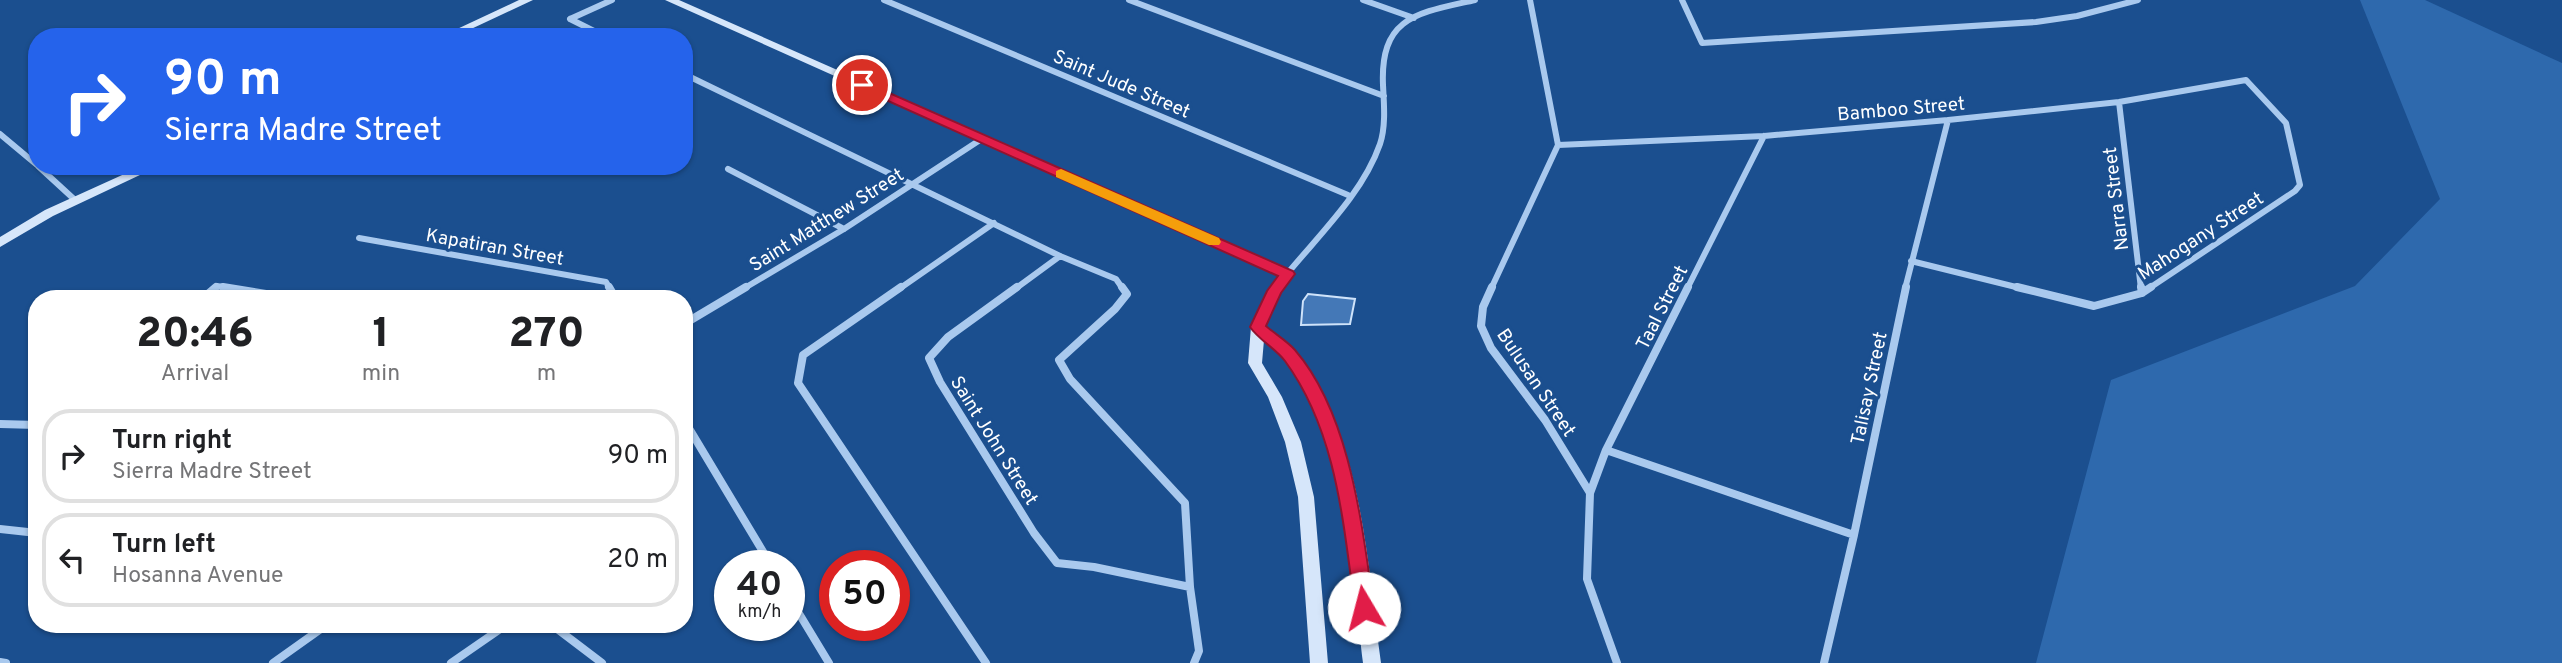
<!DOCTYPE html>
<style>
body{margin:0;font-family:Overpass,sans-serif;background:#f2f2f2;color:#202124;height:100vh;display:flex;flex-direction:column;font-size:26px;white-space:nowrap}
*{box-sizing:border-box;margin:0}
p{font-size:23px;color:#757577}
.icon{flex:none;width:38px;height:38px;fill:none;stroke:currentColor;stroke-width:2;stroke-linecap:round;stroke-linejoin:round}
.map{position:relative;flex:1;overflow:hidden}
.drawer{position:absolute;left:28px;top:290px;width:665px;height:343px;display:flex;flex-direction:column;background:#fff;border-radius:28px;box-shadow:0 2px 5px #0004}
.drawer>*{flex:none}
.guide{position:absolute;left:28px;top:28px;width:665px;height:147px;border-radius:28px;box-shadow:0 2px 5px #0004;background:#2563eb;color:#fff;overflow:hidden}
.speed{position:absolute;left:714px;top:550px;display:flex;gap:14px;font-size:35px;font-weight:700;text-align:center}
.speed>*{display:grid;place-content:center;width:91px;height:91px;border-radius:50%;background:#fff;box-shadow:0 2px 5px #0004;line-height:1}
.speed small{font-size:18px;font-weight:400}
.speed .limit{border:10px solid #d22;background:#fff;color:#111}
.pin{position:absolute;display:grid;place-items:center;width:60px;height:60px;color:#fff;margin:-30px;border:4px solid #fff;border-radius:50%;box-shadow:0 2px 7px #0007}
.me{position:absolute;width:77px;margin:-38px;rotate:352deg;stroke-linejoin:round;filter:drop-shadow(0 0 5px #0008)}
.turn{display:flex;align-items:center;gap:24px;height:147px;padding:0 21px;font-size:32px}
.turn .icon{width:91px;height:91px;stroke-width:2.5}
.turn b{display:block;font-size:49px;line-height:60px}
.eta{display:flex;justify-content:space-evenly;align-items:center;height:119px;text-align:center}
.eta b{font-size:42px;font-weight:800;line-height:49px}
ul{padding:0;list-style:none}
li{display:flex;align-items:center;gap:21px;height:94px;margin:0 14px 10px;padding:0 7px;border:4px solid #e0e0e0;border-radius:28px}
li div{flex:1}
li b{display:block;font-size:26px}
li em{font-style:normal}
.map>svg:first-child{display:block}
</style>
<div class="map">
<svg width="2562" height="663" viewBox="0 0 2562 663">
<rect width="100%" height="100%" fill="#1b4f8f"/>
<!-- green -->
<path fill="#2e69ad" d="M2360 0H2425L2562 63V663H2036L2111 380 2355 286 2440 199Z"/>
<!-- building -->
<path fill="#4478b7" stroke="#cfe3fa" stroke-width="2" d="M1308 294 1355 299 1350 324 1301 325 1303 301Z"/>
<g fill="none" stroke-linecap="round" stroke-linejoin="round">
<!-- street-far1 -->
<path stroke="#a9c9ee" stroke-width="6" d="M884 0 1348 195
M1129 0 1384 96
M1363 0 1414 18
M1682 0 1702 43 2036 22 2077 16 2138 0
M570 19 612 0
M570 19 606 37
M684 74 1060 256 1116 279 1123 289
M2119 102 2141 289
M0 134 37 165
M1558 145 1764 136 1948 120 2119 102 2246 80 2286 123 2300 185 2295 191 2148 289
M38 166 75 200
M728 169 844 229
M359 238 606 282 610 289
M1911 261 2024 289
M1287 274C1319 235 1363 193 1380 144 1386 126 1384 104 1383 85 1380 16 1418 13 1475 0
M214 289 217 286 234 289
M743 289 844 229 983 138
M899 289 994 223
M1015 289 1060 256
M1491 289 1558 145 1530 0
M1687 289 1764 136
M1905 289 1948 120"/>
<!-- street -->
<path stroke="#a9c9ee" stroke-width="8" d="M223 287 297 299
M609 287 616 299
M901 287 803 355 798 383 986 663
M1017 287 948 337 929 358 940 382 1034 533 1057 563 1094 567 1190 587
M1122 287 1127 294 1115 309 1059 360 1070 379 1185 503 1190 587 1199 651 1194 663
M1492 287 1483 307 1481 326 1491 348 1545 420 1590 493 1587 579 1617 663
M2017 287 2094 306 2142 293 2151 287
M2141 287 2142 293
M202 299 216 287
M684 324 746 287
M684 420 771 565
M0 424 37 425
M1606 450 1854 535
M1590 493 1606 450 1688 287
M0 529 37 533
M789 597 829 663
M552 625 602 663
M0 662 6 663
M273 663 325 626 323 625
M451 663 506 625
M1824 663 1854 535 1906 287"/>
<!-- secondary -->
<path fill="#d6e6fa" fill-rule="evenodd" d="M519 0H533L454 37H440Z
M665 0H679L1292 271 1294 274 1280 292 1265 326C1275 334 1286 341 1294 351 1362 433 1367 562 1381 663H1363C1351 564 1346 408 1264 340L1262 363 1282 397 1301 442 1314 497 1328 663H1310L1298 497 1285 442 1268 397 1248 363 1251 327 1267 291 1279 275Z
M142 166H159L53 216 0 247V237L45 210Z"/>
</g>
<!-- route -->
<path fill="#e11d48" stroke="#92132f" stroke-width="2" d="M862 81 1293 271 1295 274 1281 293 1266 326C1275 334 1287 341 1295 350 1351 415 1362 527 1374 608L1371 614 1364 616 1358 614 1355 608C1343 523 1337 432 1285 361 1275 348 1259 340 1250 327L1267 291 1278 276 857 87V82Z"/>
<!-- slow -->
<path fill="#f59e0b" d="M1061 169 1219 238 1221 242 1219 245H1209L1056 177V171Z"/>
<g text-anchor="middle" stroke-width="6" stroke-linejoin="round" paint-order="stroke">
<!-- street labels -->
<g font-size="19" fill="#fff" stroke="#1b4f8f">
<text transform="translate(1122 83) rotate(23)" y="7">Saint Jude Street</text>
<text transform="translate(1901 108) rotate(-5)" y="7">Bamboo Street</text>
<text transform="translate(2115 199) rotate(-97)" y="7">Narra Street</text>
<text transform="translate(826 219) rotate(-32)" y="7">Saint Matthew Street</text>
<text transform="translate(2200 235) rotate(-33)" y="7">Mahogany Street</text>
<text transform="translate(495 246) rotate(10)" y="7">Kapatiran Street</text>
<text transform="translate(1661 307) rotate(-63)" y="7">Taal Street</text>
<text transform="translate(1537 382) rotate(56)" y="7">Bulusan Street</text>
<text transform="translate(1868 388) rotate(-78)" y="7">Talisay Street</text>
<text transform="translate(995 440) rotate(58)" y="7">Saint John Street</text>
</g>
</g>
</svg>
<div class="speed"><div>40<small>km/h</small></div><div class="limit">50</div></div>
<div class="pin" style="left:862px;top:85px;background:#d93025"><svg class="icon" aria-label="arrive" viewBox="0 0 24 24"><path d="M6 21V4h12l-3 4 3 4H6"/></svg></div>
<svg class="me" style="left:1364px;top:608px" viewBox="-20 -20 40 40"><circle r="19" fill="#fff"/><path d="M0-13L10 11 0 6-10 11z" fill="#e11d48"/></svg>
<div class="guide">
<div class="turn"><svg class="icon" aria-label="right" viewBox="0 0 24 24"><path d="M7 20v-9h11M14 6l5 5-5 5"/></svg><div><b>90 m</b>Sierra Madre Street</div></div>
</div>
<section class="drawer">
<div class="eta">
<div><b>20:46</b><p>Arrival</p></div>
<div><b>1</b><p>min</p></div>
<div><b>270</b><p>m</p></div>
</div>
<ul>
<li><svg class="icon" aria-label="right" viewBox="0 0 24 24"><path d="M7 20v-9h11M14 6l5 5-5 5"/></svg><div><b>Turn right</b><p>Sierra Madre Street</p></div><em>90 m</em></li>
<li><svg class="icon" aria-label="left" viewBox="0 0 24 24"><path d="M17 20v-9H6M10 6l-5 5 5 5"/></svg><div><b>Turn left</b><p>Hosanna Avenue</p></div><em>20 m</em></li>
</ul>
</section>
</div>
